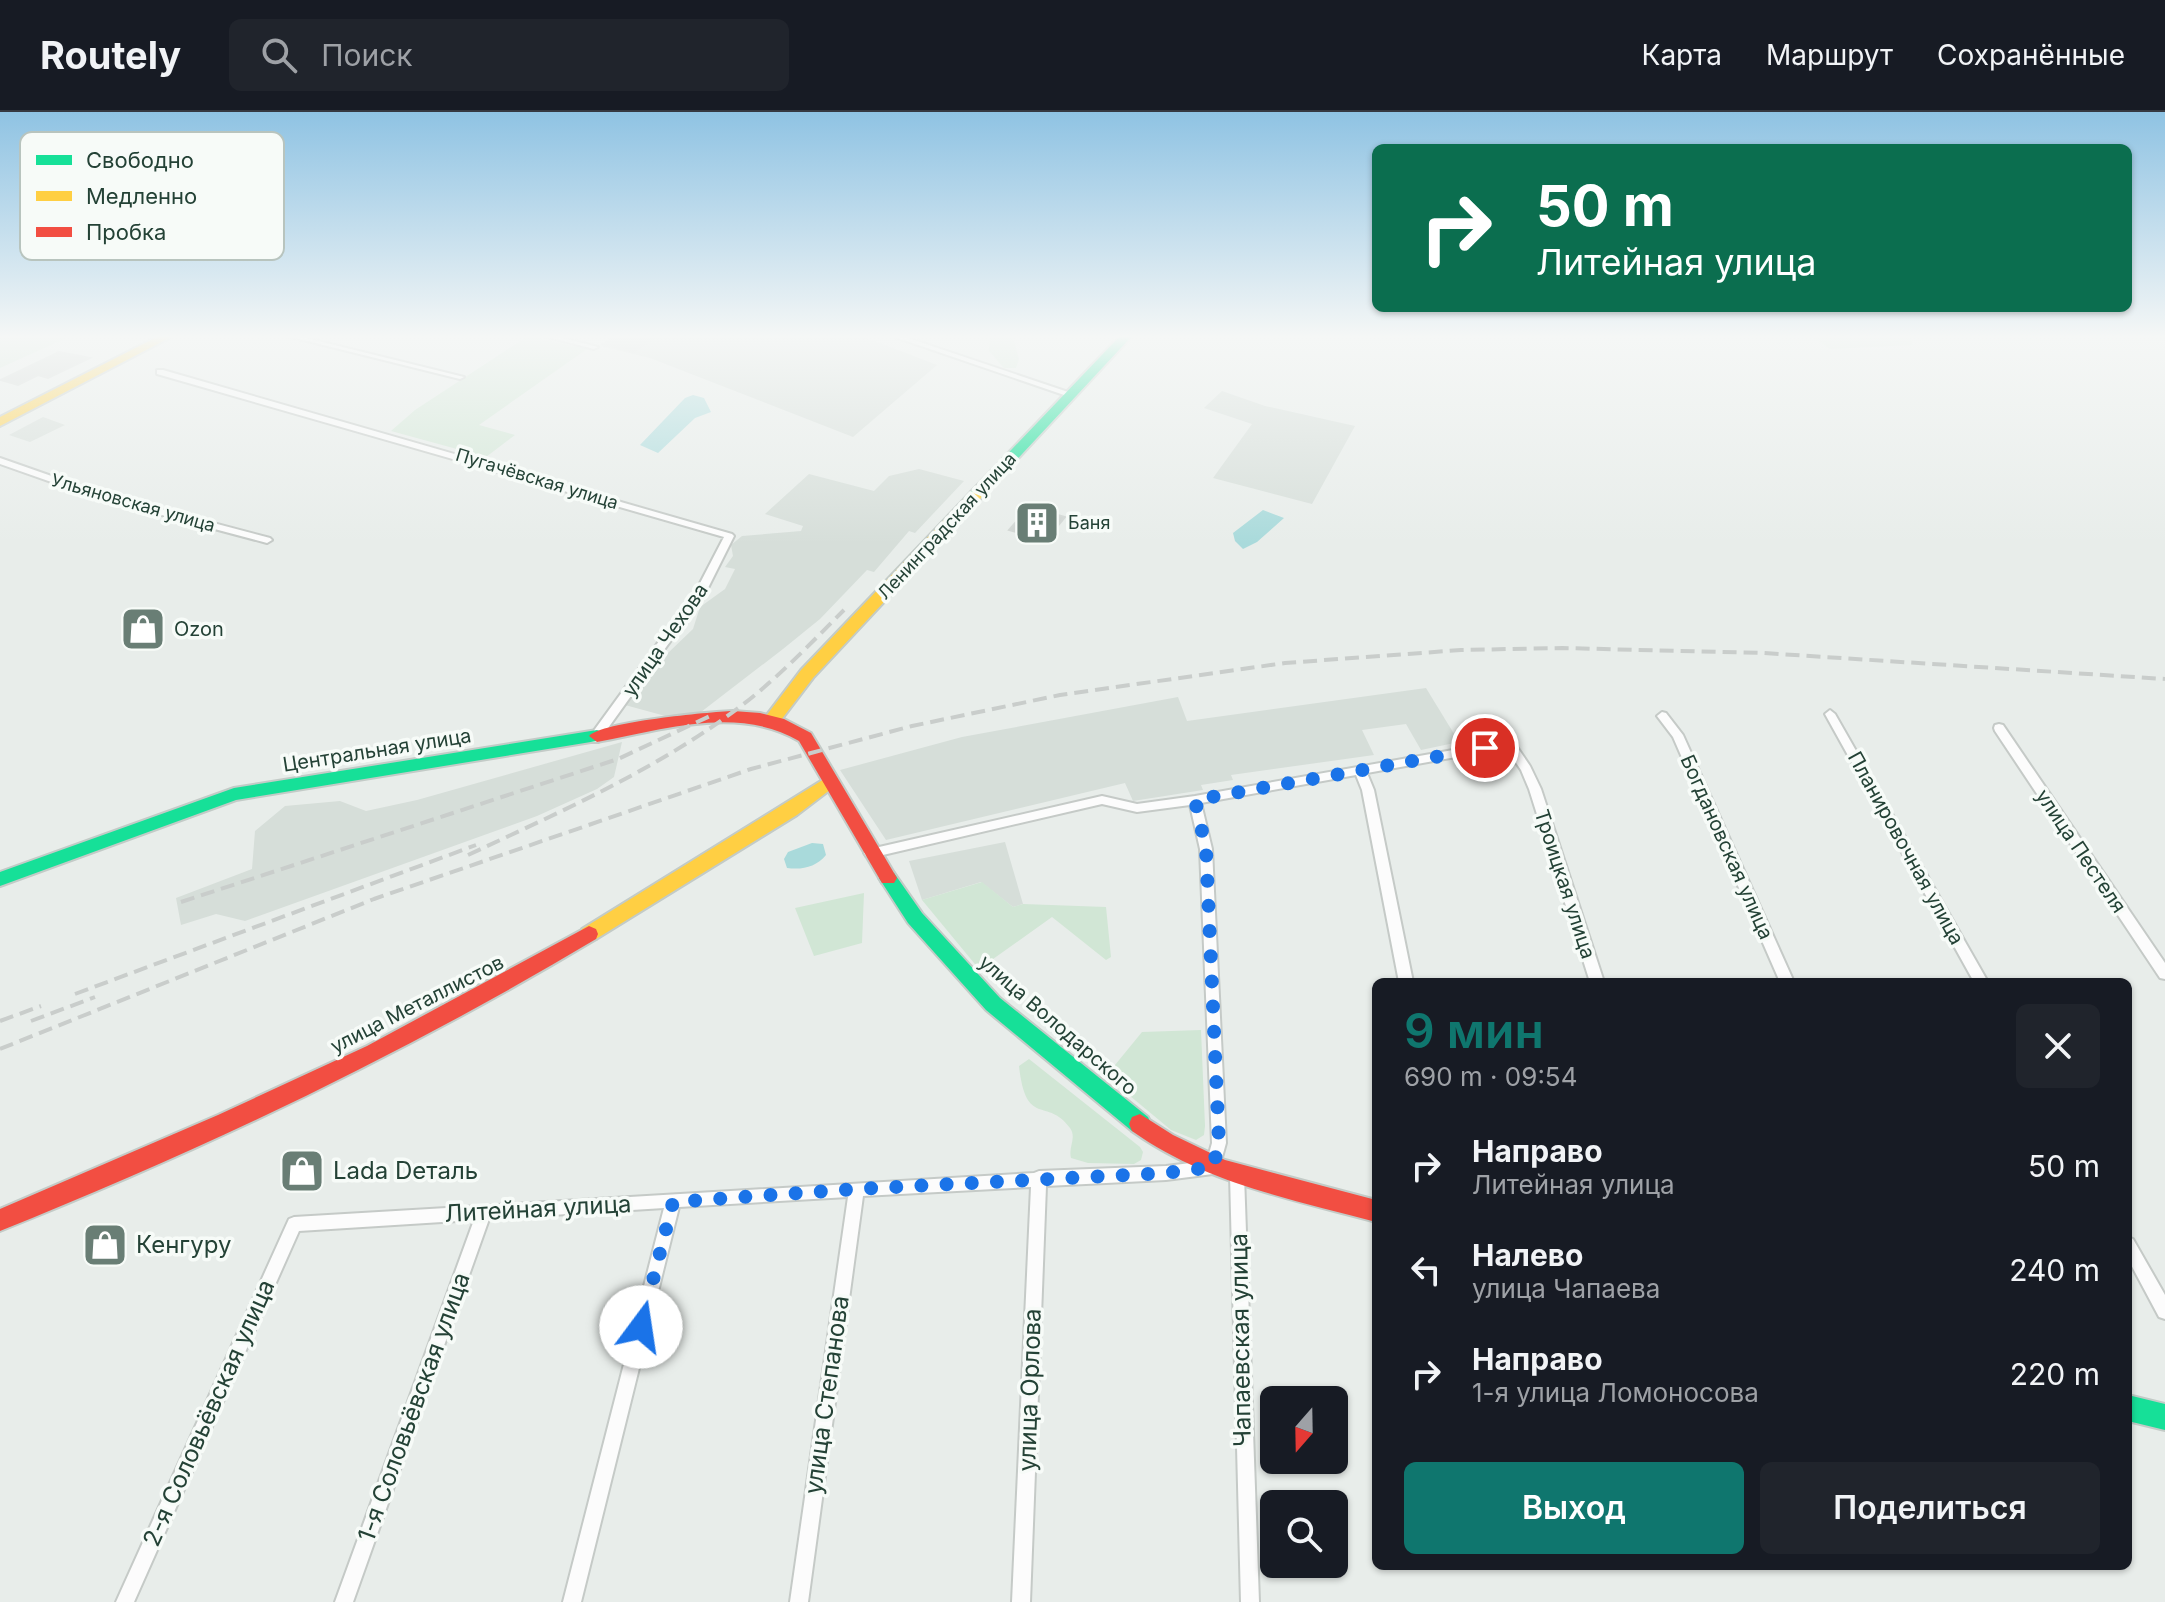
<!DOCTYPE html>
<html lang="ru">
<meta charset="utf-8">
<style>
body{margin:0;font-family:Inter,sans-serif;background:#20242c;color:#f1f3f6;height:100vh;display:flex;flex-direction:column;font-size:30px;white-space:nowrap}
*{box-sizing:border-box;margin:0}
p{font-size:26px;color:#9ea1a6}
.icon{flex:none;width:44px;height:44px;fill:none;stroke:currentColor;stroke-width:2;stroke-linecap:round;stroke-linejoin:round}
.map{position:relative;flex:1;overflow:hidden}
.sheet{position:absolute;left:1372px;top:866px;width:760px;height:592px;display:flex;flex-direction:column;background:#171b24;border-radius:12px;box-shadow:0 2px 6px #0004}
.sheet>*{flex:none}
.top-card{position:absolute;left:1372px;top:32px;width:760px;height:168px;border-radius:12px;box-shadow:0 2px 6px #0004;background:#0b6e4f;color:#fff;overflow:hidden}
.needle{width:52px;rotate:200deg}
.tools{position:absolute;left:1260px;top:1274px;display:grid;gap:16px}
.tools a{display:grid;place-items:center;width:88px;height:88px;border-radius:12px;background:#171b24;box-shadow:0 2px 6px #0004;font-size:40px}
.pin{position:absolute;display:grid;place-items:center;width:68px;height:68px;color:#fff;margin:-34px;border:4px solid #fff;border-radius:50%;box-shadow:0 2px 8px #0007}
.me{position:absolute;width:88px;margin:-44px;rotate:14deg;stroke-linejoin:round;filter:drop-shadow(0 0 6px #0008)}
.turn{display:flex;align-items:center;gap:28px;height:168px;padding:0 32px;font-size:36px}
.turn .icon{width:104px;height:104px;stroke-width:2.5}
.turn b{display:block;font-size:56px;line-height:68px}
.round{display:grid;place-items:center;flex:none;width:84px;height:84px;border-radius:12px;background:#20242c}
.headline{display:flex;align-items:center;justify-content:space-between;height:136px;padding:0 32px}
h1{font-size:48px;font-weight:600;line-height:60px;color:#0f766e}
.primary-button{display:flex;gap:16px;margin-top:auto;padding:16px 32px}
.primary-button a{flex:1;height:92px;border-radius:12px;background:#0f766e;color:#fff;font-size:32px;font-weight:600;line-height:92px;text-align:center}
.primary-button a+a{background:#20242c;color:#f1f3f6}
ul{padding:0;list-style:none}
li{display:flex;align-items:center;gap:24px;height:104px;padding:0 32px}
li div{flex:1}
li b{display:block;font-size:30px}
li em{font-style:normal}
header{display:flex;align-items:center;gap:48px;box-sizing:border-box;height:112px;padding:0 40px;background:#171b24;border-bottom:2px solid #363941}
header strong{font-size:38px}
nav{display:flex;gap:44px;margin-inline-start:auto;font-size:28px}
.search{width:560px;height:72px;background:#20242c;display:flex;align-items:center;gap:20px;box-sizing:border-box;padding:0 28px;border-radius:12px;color:#9ea1a6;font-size:30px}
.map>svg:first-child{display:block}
</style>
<header>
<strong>Routely</strong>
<div class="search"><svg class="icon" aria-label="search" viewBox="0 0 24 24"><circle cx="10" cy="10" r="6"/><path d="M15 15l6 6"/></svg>Поиск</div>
<nav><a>Карта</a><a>Маршрут</a><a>Сохранённые</a></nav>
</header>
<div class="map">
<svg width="2165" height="1490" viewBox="0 0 2165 1490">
<rect width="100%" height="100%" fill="#e8edea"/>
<!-- built -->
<path fill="#d6ded9" d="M614 224H862L937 253 853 325 650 246 600 234Z
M1222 279 1265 294 1355 314 1312 392 1213 366 1252 312 1204 296Z
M43 305 65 313 30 330 9 323Z
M919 357 964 369 915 421 909 419 874 460 867 458 820 507 783 537 701 600 669 605 625 593 644 564 693 517 700 495 725 477 735 457 725 455 733 444 731 433 742 424 801 419 803 414 765 402 809 362 874 379 889 364Z
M1426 576 1459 630 1421 638 1406 612 1362 618 1374 643 1231 663 1233 668 1201 673 1203 678 1133 689 1125 671 886 728 840 658 962 625 1178 585 1187 609Z
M622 630 614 665 597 677 537 704 245 809 216 802 181 813 176 786 252 757 255 719 285 694 340 689 366 699 417 688Z
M1005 730 1023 792 1013 795 981 770 922 788 909 749Z"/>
<!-- green -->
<path fill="#d1e6d5" d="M0 224H71L0 256Z
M528 224 587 237 479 313 515 323 486 345 391 319 415 298Z
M990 224H1013L1019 247 1016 256H1004L989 239Z
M1812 224H1909L1913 233 1830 237Z
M982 770 1013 795 1023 792 1106 795 1111 845 1106 848 1052 805 979 857 922 788Z
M864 781 862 831 814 844 795 796Z
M1201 918 1205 1014 1204 1023 1196 1028 1171 1018 1106 964 1142 920Z
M1029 947 1140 1035 1143 1040 1141 1048 1134 1052 1088 1051 1071 1046C1068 1035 1077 1026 1070 1016 1047 984 1026 1017 1019 954Z"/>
<!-- water -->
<path fill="#a9dadb" d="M693 283 704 286 711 300 695 306 658 341 640 333 685 286Z
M1263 398 1284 406 1257 430 1243 437 1235 429 1233 421Z
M812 731 823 732 826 743C816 755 803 758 787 756L784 747 788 740Z"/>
<!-- building -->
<path fill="#cfd4d1" stroke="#d1d6d3" stroke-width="2" d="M615 224H657L634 240 603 232Z
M59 240 90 246 48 266 38 263 18 273 1 268Z
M1029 395 1065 405 1046 428 1009 418Z"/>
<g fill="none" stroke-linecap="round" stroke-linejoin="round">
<!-- street casing -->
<g stroke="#c5cac7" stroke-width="4">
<path id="street" d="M287 224H298L464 265 460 267Z
M544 224H555L598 235 594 237Z
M892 224H902L1074 282 1067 284Z
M157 258H163L732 422 734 424 707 478 598 630H590L589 627 590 624 697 477 724 425 157 262Z
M0 346 100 381 270 426 272 428 267 431 94 385 0 352Z
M1830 598 1835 602 1988 870H1974L1825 602Z
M1662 600 1666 601 1683 623 1794 870H1780L1673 625 1657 604Z
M1999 612 2003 613 2165 851V867L2160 866 1995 619 1994 616 1995 613Z
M1509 628 1513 629 1530 654 1541 677 1604 870H1590L1529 677 1521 658 1506 636 1367 661 1374 678 1413 870H1399L1362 678 1356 663 1201 691 1212 737 1226 1031 1218 1060 1213 1062 1166 1068 1046 1074 1030 1490H1012L1031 1075 863 1084 808 1490H790L848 1085 679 1095 581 1490H563L664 1096 489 1107 353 1490H335L474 1108 299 1119 134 1490H116L289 1107 294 1105 1034 1061 1039 1059 1166 1054 1207 1049 1212 1031 1200 737 1190 693 1137 700 1102 692 870 746 866 744 864 741 866 738 1102 684 1137 692 1195 684Z
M1237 1056 1242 1058 1244 1063 1259 1490H1241L1230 1063 1232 1058Z
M2128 1125 2133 1127 2165 1183V1207L2159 1205 2128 1147Z"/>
</g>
<!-- fast casing -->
<g stroke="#c3cbc7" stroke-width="4">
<path id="fast" d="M1120 224H1132L981 386H971V380Z
M597 618 603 620 605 624 603 628 236 688 0 774V760L234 676Z
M888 759 894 761 922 801 1000 886 1148 1005 1151 1012 1148 1019 1140 1022 1132 1019 986 898 908 811 879 766 882 761Z
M2128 1283 2165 1292V1318L2128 1309Z"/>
</g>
<!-- slow casing -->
<g stroke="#c3cbc7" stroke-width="4">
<path id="slow" d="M159 224H173L0 314V305Z
M976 379 983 383 981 386 813 566 778 612H766L764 608 766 604 801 558 971 380Z
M829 664 838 670 835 674 797 703 596 827H582L580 822 582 817Z"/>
</g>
<!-- jam casing -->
<g stroke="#c3cbc7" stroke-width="4">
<path id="jam" d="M733 599 760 601 784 607 811 621 894 761 897 766 894 771H882L799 629C738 593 663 618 597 630L589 624C601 610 709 600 733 599Z
M589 814 596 817 598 822 596 827C406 941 205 1037 0 1119V1097L218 1003 367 934Z
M1140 1002 1173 1023 1225 1048 1376 1088V1110C1291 1087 1205 1071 1132 1019L1129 1012 1132 1005Z"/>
</g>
<!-- street -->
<use href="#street" fill="#fcfcfc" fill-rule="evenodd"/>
<!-- fast -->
<use href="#fast" fill="#16e098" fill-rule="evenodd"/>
<!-- slow -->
<use href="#slow" fill="#ffcf43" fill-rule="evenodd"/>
<!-- jam -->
<use href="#jam" fill="#f24e42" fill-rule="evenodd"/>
<!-- rail -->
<path stroke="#c9cdcb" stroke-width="4" stroke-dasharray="14 7" stroke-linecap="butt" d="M468 743C562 699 658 657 741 594 779 565 811 531 844 498
M181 790 618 647 710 604
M75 882 476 733
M0 909 41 894
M31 909 95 885
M0 937 374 787 751 657 912 614 1060 583 1285 551 1461 538 1562 536 1763 541 2165 567"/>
</g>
<!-- sky -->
<linearGradient id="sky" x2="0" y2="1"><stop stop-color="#8fc3e3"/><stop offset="0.52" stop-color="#f5f7f6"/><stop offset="1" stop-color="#f5f7f6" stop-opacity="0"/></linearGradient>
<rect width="2165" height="432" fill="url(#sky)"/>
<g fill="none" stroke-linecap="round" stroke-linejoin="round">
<!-- route -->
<path stroke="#1a73e8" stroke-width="14" stroke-dasharray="0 25.2" d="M641 1215 673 1090 856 1077 1166 1061 1213 1055 1219 1031 1206 737 1195 688 1485 636"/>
</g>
<!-- icons -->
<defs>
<g id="building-square" transform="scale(2.3)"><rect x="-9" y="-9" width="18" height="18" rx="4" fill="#697e75" stroke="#f7fbf8"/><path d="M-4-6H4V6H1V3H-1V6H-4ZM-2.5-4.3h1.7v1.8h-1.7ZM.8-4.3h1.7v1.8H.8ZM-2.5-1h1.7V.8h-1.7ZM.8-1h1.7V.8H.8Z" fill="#fff"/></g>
<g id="shop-square" transform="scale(2.3)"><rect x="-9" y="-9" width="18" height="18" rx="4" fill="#697e75" stroke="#f7fbf8"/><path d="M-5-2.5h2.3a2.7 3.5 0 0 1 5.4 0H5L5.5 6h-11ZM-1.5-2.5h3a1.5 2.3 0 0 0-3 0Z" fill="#fff"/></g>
</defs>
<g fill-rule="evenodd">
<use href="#building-square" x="1037" y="411"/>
<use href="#shop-square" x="143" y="517"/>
<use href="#shop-square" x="302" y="1059"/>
<use href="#shop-square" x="105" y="1133"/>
</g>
<g text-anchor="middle" stroke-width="7" stroke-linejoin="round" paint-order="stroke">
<!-- far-street labels -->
<g font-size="18" fill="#244236" stroke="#f7fbf8">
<text transform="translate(537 367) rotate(17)" y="6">Пугачёвская улица</text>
<text transform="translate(133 391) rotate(16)" y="6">Ульяновская улица</text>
<text transform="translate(947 414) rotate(-47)" y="6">Ленинградская улица</text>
</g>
<!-- far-poi labels -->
<g font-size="18" fill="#244236" stroke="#f7fbf8" text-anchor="start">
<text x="1068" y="417">Баня</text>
</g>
<!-- poi labels -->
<g font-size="20" fill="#244236" stroke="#f7fbf8" text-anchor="start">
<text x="174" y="524">Ozon</text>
</g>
<!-- street labels -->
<g font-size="20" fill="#244236" stroke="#f7fbf8">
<text transform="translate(665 528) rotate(-55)" y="7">улица Чехова</text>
<text transform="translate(377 638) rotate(-9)" y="7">Центральная улица</text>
<text transform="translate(1727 735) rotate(66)" y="7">Богдановская улица</text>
<text transform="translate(1906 736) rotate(61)" y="7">Планировочная улица</text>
<text transform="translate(2081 739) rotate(56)" y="7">улица Пестеля</text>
<text transform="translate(1565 772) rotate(72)" y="7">Троицкая улица</text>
<text transform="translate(417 892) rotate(-27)" y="7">улица Металлистов</text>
<text transform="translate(1058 913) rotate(41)" y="7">улица Володарского</text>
</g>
<!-- near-poi labels -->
<g font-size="24" fill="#244236" stroke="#f7fbf8" text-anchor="start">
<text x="333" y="1067">Lada Dеталь</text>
<text x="136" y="1141">Кенгуру</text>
</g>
<!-- near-street labels -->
<g font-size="24" fill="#244236" stroke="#f7fbf8">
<text transform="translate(538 1097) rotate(-3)" y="8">Литейная улица</text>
<text transform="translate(1241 1228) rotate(-91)" y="8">Чапаевская улица</text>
<text transform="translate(1030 1278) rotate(-88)" y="8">улица Орлова</text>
<text transform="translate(827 1283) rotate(-82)" y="8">улица Степанова</text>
<text transform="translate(414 1295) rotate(-70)" y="8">1-я Соловьёвская улица</text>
<text transform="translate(209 1301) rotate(-66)" y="8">2-я Соловьёвская улица</text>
</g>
</g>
<!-- legend -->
<rect x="20" y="20" width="264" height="128" rx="12" fill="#f7fbf8" stroke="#b8c4be" stroke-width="2"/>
<rect x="36" y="43" width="36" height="10" fill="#16e098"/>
<rect x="36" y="79" width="36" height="10" fill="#ffcf43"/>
<rect x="36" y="115" width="36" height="10" fill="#f24e42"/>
<g font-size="22" fill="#244236">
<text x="86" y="56">Свободно</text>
<text x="86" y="92">Медленно</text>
<text x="86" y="128">Пробка</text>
</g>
</svg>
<div class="tools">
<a><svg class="needle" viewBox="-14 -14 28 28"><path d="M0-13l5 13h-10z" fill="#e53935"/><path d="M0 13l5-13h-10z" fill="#9ea1a6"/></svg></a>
<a><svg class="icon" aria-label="search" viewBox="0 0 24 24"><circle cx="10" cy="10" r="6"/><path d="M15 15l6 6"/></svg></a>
</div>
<div class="pin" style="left:1485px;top:636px;background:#d93025"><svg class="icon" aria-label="arrive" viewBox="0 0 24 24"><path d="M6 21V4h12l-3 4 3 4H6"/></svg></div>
<svg class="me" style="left:641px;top:1215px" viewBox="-20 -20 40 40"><circle r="19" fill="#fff"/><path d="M0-13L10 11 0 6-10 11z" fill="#1a73e8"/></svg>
<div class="top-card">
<div class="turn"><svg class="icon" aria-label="right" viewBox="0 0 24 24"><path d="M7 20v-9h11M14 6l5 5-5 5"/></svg><div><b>50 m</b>Литейная улица</div></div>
</div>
<section class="sheet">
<div class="headline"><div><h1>9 мин</h1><p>690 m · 09:54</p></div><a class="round"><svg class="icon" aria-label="close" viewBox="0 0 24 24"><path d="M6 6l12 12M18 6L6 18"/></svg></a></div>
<ul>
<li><svg class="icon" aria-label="right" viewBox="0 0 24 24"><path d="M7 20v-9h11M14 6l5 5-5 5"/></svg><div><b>Направо</b><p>Литейная улица</p></div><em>50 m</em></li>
<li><svg class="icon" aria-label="left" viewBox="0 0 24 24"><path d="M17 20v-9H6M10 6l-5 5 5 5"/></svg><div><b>Налево</b><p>улица Чапаева</p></div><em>240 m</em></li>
<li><svg class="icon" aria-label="right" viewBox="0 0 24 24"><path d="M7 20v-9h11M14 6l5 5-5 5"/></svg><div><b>Направо</b><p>1-я улица Ломоносова</p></div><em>220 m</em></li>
</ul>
<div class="primary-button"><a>Выход</a><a>Поделиться</a></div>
</section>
</div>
